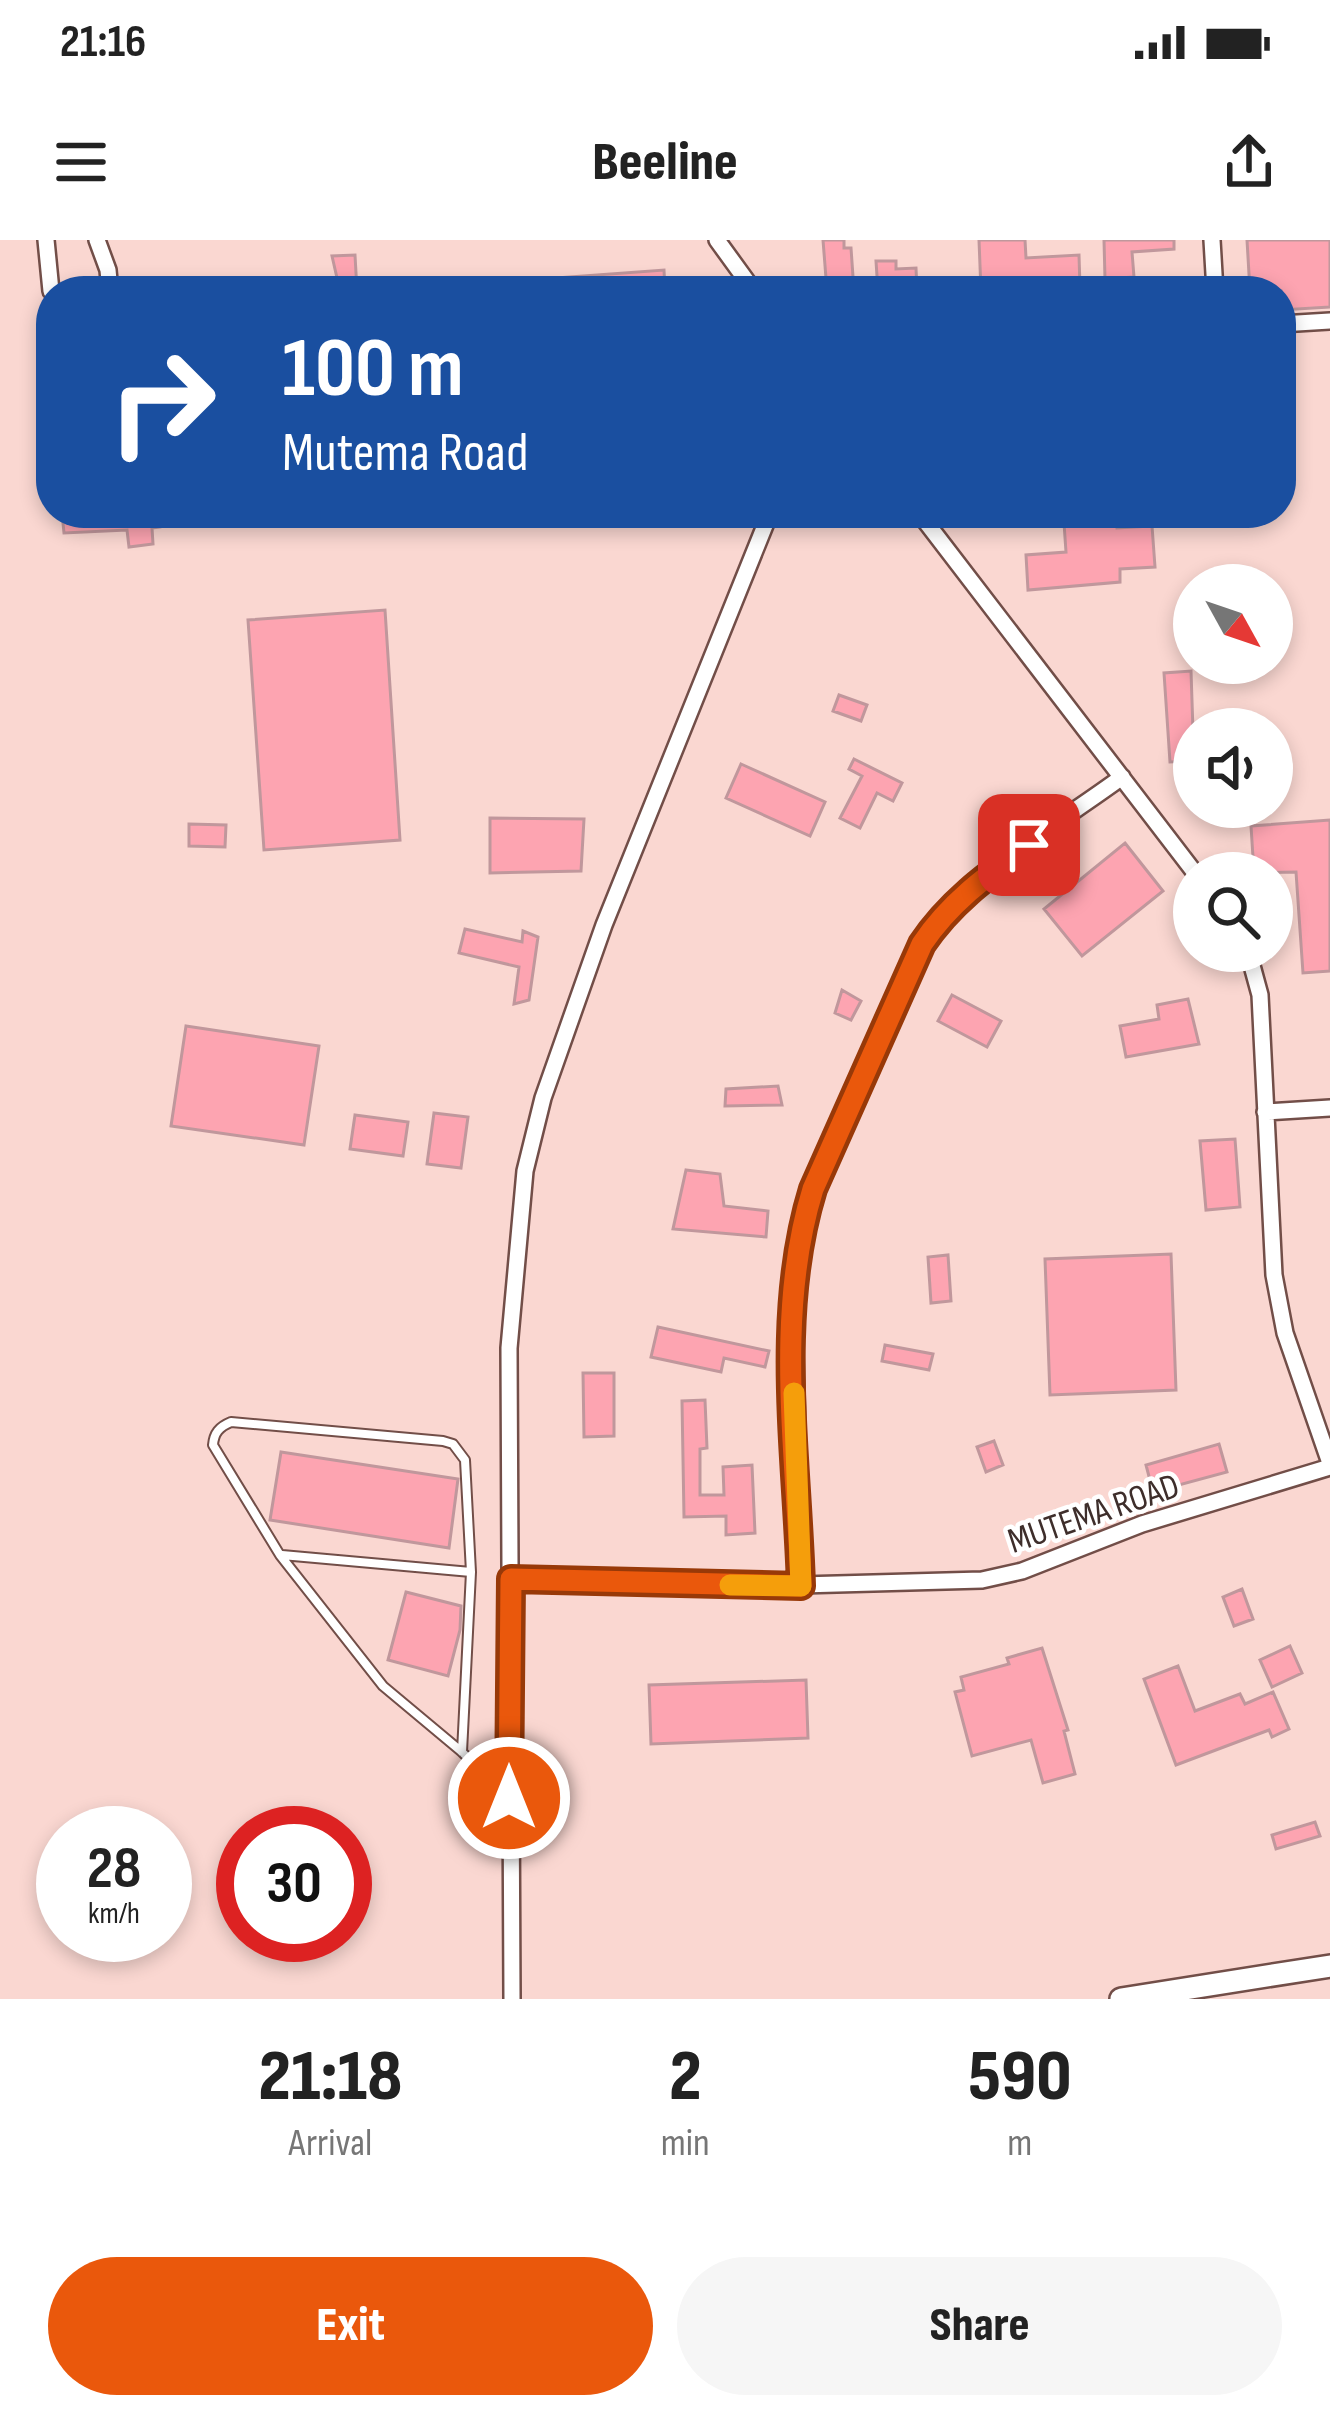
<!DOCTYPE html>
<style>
body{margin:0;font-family:"Sofia Sans Condensed",sans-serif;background:#f6f6f6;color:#222;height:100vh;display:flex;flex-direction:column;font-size:45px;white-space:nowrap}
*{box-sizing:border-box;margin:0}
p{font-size:39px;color:#767676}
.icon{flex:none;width:66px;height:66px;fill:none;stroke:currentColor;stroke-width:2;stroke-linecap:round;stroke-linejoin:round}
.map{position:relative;height:1759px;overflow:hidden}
.side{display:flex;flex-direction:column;background:#fff;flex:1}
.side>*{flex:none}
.hud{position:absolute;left:36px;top:36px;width:1260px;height:252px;border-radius:48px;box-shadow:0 6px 18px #0003;background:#1a4fa0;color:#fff;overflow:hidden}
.needle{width:78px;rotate:130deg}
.tools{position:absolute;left:1173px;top:324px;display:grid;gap:24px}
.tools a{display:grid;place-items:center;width:120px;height:120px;border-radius:50%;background:#fff;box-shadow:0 6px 18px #0003;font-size:60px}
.speed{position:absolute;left:36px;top:1566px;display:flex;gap:24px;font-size:60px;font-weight:700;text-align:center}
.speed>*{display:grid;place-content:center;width:156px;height:156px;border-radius:50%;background:#fff;box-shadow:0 6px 18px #0003;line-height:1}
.speed small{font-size:30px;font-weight:400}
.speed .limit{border:18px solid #d22;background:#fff;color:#111}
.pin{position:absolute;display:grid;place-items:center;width:102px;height:102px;color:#fff;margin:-51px;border-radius:24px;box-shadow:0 6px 18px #0006}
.me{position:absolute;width:132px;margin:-66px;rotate:0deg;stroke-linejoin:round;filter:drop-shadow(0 0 9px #0008)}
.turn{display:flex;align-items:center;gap:42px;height:252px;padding:0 48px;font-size:54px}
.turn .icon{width:156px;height:156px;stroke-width:2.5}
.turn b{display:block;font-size:84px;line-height:102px}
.eta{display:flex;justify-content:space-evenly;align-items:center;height:204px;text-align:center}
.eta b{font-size:72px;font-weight:800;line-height:84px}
.cta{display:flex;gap:24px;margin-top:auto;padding:24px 48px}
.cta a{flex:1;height:138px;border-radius:72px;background:#ea580c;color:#fff;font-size:48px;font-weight:800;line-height:138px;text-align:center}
.cta a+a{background:#f6f6f6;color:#222}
.status{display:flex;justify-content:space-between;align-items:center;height:84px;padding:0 60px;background:#fff;direction:ltr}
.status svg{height:33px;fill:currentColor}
header{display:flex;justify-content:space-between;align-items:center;height:156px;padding:0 48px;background:#fff;font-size:54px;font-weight:800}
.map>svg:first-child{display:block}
</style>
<div class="status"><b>21:16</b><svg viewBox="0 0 49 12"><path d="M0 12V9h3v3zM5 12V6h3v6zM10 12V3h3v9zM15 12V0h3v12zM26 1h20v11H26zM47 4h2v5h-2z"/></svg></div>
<header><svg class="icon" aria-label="menu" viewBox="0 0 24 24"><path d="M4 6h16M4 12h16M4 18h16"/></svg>Beeline<svg class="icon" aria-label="share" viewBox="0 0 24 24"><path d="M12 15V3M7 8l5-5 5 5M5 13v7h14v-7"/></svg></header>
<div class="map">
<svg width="1330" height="1759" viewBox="0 0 1330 1759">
<rect width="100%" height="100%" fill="#fad7d1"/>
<!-- building -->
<path fill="#fda4b1" stroke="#c0979c" stroke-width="3" d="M823 0H844V8H851L854 51H827Z
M979 0H1025L1026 18 1079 15 1080 47 981 51Z
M1104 0H1174V9L1132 12 1134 37 1105 39Z
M1247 0H1330V67L1281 70V51H1250Z
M355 15 357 51H340L332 16Z
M876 21H896V29L916 28 917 51H878Z
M664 30 665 51H500V42Z
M62 273H160V287L152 288 153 304 129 307 127 290 64 293Z
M1116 280 1117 288 1152 286 1155 327 1120 329V342L1028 350 1026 315 1066 312 1064 283Z
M385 370 400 600 264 610 248 380Z
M1191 431 1194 521 1170 522 1164 433Z
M839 455 867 465 861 481 833 471Z
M854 519 902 543 893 561 877 553 860 588 840 578 862 536 849 529Z
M741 524 825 562 810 596 726 558Z
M490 578 584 579 581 631 490 633Z
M1330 580V731L1303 733 1296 632 1254 633 1251 586Z
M189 584 226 585 225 607 189 606Z
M1125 603 1163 651 1082 716 1044 669Z
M465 689 522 702 523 691 538 697 529 760 514 764 519 727 459 713Z
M842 750 861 761 851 780 835 773Z
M952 755 1001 781 987 807 938 781Z
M1188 759 1199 804 1126 817 1120 786 1159 779 1157 765Z
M186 786 319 806 304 905 171 886Z
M778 846 782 865 725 866 726 849Z
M434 873 468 877 461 928 427 924Z
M355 875 408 882 403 916 350 909Z
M1235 899 1240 967 1206 970 1200 901Z
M686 930 720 934 724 966 768 971 766 997 673 989Z
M1171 1014 1176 1150 1050 1155 1045 1019Z
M948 1015 951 1061 931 1063 928 1017Z
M658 1087 769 1111 765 1127 724 1118 721 1132 651 1117Z
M885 1105 933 1114 929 1130 882 1121Z
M583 1133H614V1196L584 1197Z
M705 1160 707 1208 700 1209V1255H724L723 1227 752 1225 755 1293 726 1295V1276L684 1277 682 1161Z
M994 1201 1003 1225 986 1232 977 1207Z
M1219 1204 1227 1232 1153 1252 1146 1225Z
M281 1212 458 1239 449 1308 270 1280Z
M1242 1349 1253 1379 1234 1386 1223 1357Z
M406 1352 461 1366 460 1390 448 1436 388 1420Z
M1290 1406 1302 1433 1272 1447 1260 1420Z
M1042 1408 1068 1490 1064 1491 1075 1534 1043 1543 1031 1500 972 1516 955 1452 964 1450 961 1437 1009 1424 1007 1418Z
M1178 1426 1195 1471 1240 1454 1245 1464 1273 1452 1289 1489 1272 1497 1269 1490 1176 1525 1144 1439Z
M806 1440 808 1498 651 1504 649 1445Z
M1315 1582 1320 1596 1276 1609 1272 1595Z"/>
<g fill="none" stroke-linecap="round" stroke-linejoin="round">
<!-- service casing -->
<g stroke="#724e48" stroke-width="12">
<path id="service" d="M282 1315 471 1332
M462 1512 471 1332 465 1220 453 1204 443 1201 231 1182C219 1187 214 1193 213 1205L280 1315 383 1446 462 1512 508 1557"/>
</g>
<!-- minor casing -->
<g stroke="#724e48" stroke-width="20">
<path id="minor" d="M46 0 51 51
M97 0 108 30 110 51
M717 0 754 51
M1212 0 1215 51
M1281 84 1330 81
M919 273 1195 633
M1248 711 1260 755 1274 1035 1285 1093 1330 1223
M1265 872 1330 868
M511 1339 801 1345 982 1340 1022 1331 1142 1284 1330 1227
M801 1345 793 1040 800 990 813 949 922 704C970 633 1054 587 1122 537
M512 1759 509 1108 525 931 543 858 604 685 770 273"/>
</g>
<!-- secondary casing -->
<g stroke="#724e48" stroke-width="26">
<path id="secondary" d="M1121 1759 1330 1726"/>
</g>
<!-- service -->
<use href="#service" stroke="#fff" stroke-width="8"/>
<!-- minor -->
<use href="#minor" stroke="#fff" stroke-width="15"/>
<!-- secondary -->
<use href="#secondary" stroke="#fff" stroke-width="21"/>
</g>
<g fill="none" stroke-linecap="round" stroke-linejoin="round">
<!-- route casing -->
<g stroke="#983908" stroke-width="30">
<path id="route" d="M509 1558 511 1339 801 1346C797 1215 774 1075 813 949L922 704C950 662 988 635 1029 605"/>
</g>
<!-- route -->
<use href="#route" stroke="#ea580c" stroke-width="21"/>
<!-- slow -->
<path stroke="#f59e0b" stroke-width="21" d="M730 1345 801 1346 794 1153"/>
</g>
<g text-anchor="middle" stroke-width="9" stroke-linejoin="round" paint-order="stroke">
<!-- street labels -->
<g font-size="36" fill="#3e2e2b" stroke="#fff">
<text transform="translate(1093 1272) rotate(-19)" y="13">MUTEMA ROAD</text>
</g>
</g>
</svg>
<div class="tools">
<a><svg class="needle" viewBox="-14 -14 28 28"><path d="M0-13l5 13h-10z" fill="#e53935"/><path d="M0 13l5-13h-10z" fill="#767676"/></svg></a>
<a><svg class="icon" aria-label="sound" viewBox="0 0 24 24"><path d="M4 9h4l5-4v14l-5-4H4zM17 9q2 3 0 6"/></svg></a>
<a><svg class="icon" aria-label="search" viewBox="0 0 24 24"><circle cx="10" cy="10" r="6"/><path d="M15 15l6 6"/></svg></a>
</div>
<div class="speed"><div>28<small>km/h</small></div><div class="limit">30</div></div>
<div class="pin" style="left:1029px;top:605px;background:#d93025"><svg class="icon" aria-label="arrive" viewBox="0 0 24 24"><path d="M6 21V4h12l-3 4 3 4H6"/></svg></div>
<svg class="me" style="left:509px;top:1558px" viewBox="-20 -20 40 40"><circle r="17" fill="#ea580c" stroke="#fff" stroke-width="3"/><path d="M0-11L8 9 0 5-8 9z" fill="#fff"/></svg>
<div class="hud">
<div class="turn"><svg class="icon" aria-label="right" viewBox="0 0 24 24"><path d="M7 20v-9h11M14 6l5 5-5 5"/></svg><div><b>100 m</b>Mutema Road</div></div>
</div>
</div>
<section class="side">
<div class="eta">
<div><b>21:18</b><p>Arrival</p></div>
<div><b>2</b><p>min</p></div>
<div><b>590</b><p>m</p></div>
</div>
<div class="cta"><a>Exit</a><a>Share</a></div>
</section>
